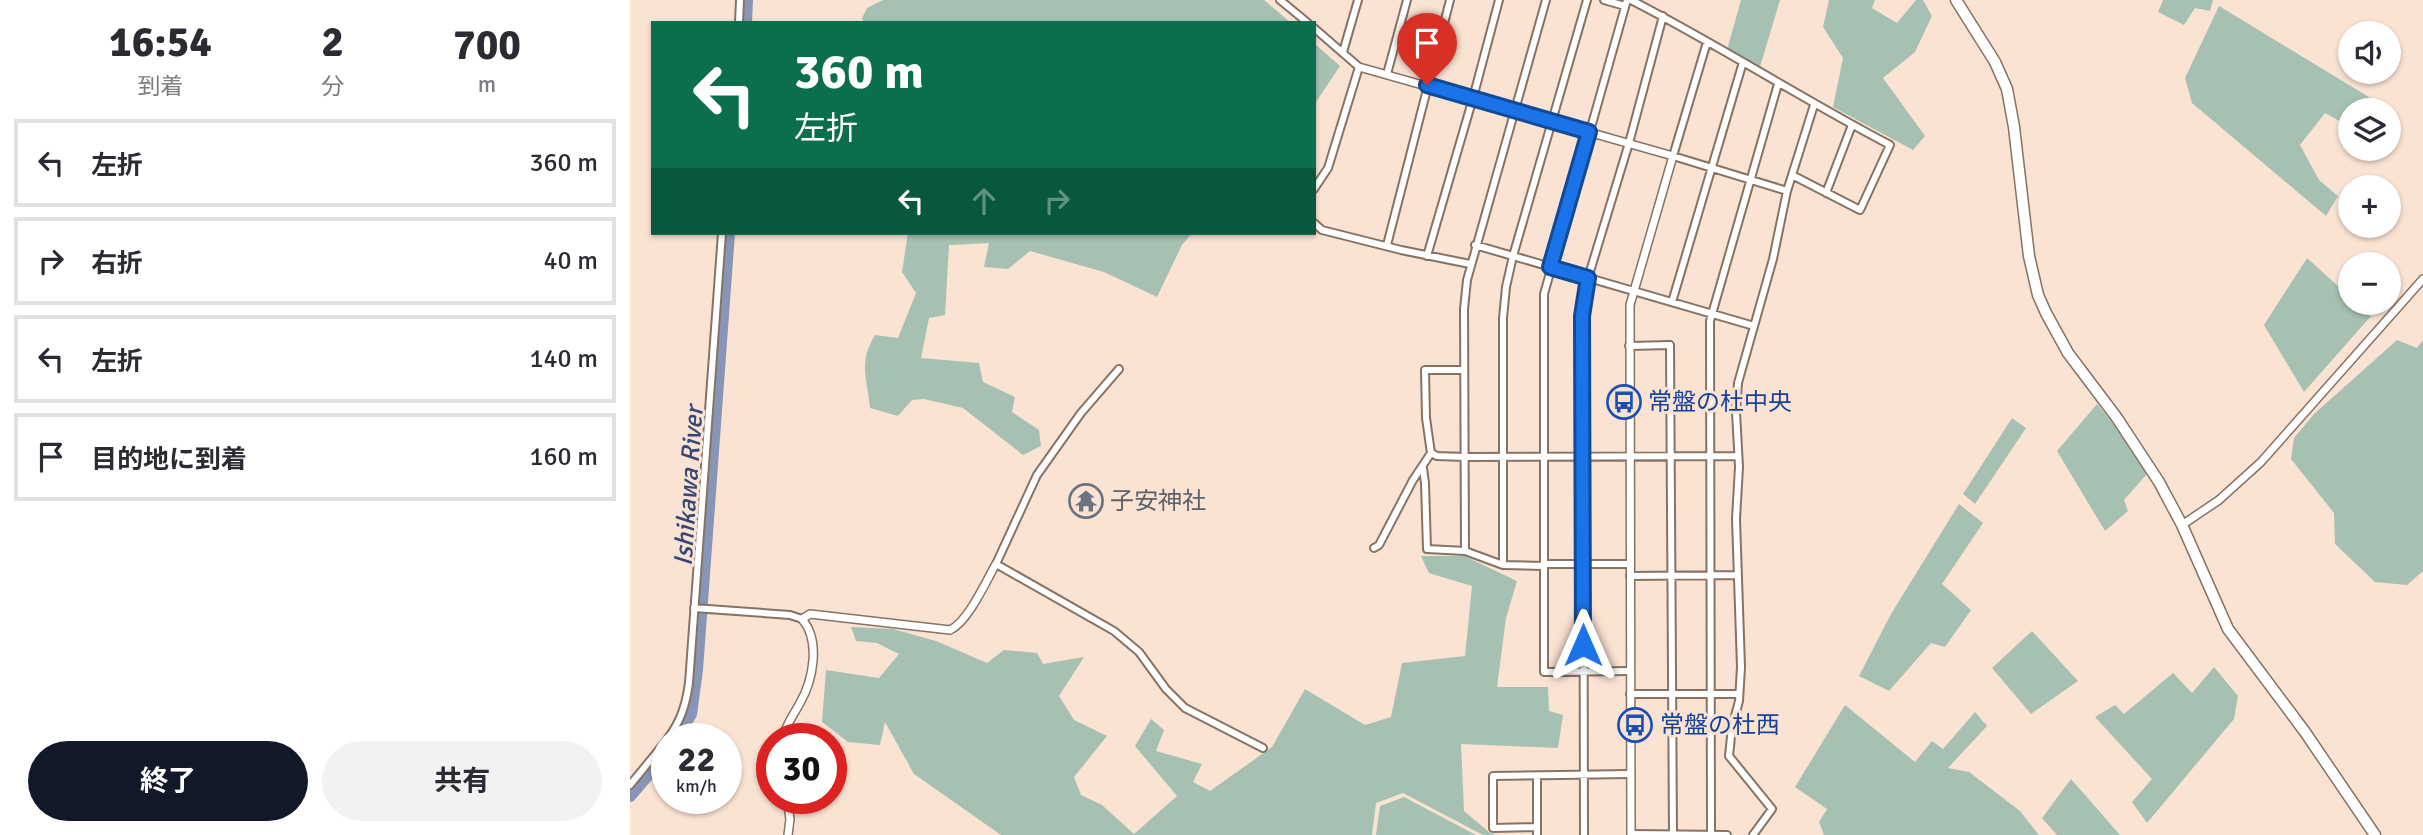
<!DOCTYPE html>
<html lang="ja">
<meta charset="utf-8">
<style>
body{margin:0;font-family:Signika,"Noto Sans JP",sans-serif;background:#f2f2f3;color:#2b2b33;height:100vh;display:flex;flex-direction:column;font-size:26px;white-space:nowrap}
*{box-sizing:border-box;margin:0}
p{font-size:23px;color:#7c7c81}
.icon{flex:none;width:38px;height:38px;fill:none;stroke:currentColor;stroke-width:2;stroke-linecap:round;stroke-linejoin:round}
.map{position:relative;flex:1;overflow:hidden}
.side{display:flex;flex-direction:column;background:#fff;width:630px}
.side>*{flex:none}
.guide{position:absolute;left:21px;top:21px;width:665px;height:214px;border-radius:0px;box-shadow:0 2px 5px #0004;background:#0b6e4f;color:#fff;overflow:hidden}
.tools{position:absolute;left:1708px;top:21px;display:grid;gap:14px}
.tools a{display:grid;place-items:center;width:63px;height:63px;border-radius:50%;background:#fff;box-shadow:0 2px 5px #0004;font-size:35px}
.speed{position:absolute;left:21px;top:723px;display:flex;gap:14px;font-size:35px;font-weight:700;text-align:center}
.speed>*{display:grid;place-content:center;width:91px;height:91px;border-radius:50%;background:#fff;box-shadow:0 2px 5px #0004;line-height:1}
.speed small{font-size:18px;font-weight:400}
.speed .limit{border:10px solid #d22;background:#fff;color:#111}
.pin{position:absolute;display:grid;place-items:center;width:60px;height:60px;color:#fff;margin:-72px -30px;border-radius:50% 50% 50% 0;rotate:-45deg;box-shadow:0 0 7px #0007}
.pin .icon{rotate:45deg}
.me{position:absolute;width:77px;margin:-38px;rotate:0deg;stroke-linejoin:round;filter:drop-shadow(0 0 5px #0008)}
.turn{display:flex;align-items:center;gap:24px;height:147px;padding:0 28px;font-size:32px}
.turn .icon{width:91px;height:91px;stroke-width:2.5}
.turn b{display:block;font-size:49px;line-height:60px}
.lanes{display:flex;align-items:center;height:66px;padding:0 28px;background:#0003;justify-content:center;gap:35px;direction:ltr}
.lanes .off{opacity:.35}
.eta{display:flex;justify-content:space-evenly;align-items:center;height:119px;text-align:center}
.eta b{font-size:42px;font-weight:700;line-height:49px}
.primary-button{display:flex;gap:14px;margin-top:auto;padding:14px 28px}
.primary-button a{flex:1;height:80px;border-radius:42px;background:#111827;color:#fff;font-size:28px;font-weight:700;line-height:80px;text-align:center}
.primary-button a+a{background:#f2f2f3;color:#2b2b33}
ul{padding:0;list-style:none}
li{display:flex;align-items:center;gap:21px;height:88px;margin:0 14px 10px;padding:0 14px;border:4px solid #e1e1e2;border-radius:0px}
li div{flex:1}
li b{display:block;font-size:26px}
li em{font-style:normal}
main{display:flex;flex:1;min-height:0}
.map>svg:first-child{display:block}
</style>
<main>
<section class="side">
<div class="eta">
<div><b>16:54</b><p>到着</p></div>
<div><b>2</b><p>分</p></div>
<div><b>700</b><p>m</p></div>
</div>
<ul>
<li><svg class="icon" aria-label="left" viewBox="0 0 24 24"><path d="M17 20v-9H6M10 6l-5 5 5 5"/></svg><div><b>左折</b></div><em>360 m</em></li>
<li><svg class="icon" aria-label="right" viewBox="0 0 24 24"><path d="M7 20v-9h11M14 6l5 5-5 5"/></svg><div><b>右折</b></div><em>40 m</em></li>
<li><svg class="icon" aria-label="left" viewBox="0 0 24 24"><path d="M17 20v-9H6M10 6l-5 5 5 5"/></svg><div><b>左折</b></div><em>140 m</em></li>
<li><svg class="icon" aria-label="arrive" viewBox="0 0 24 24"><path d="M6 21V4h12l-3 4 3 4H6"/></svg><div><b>目的地に到着</b></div><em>160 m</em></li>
</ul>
<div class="primary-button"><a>終了</a><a>共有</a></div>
</section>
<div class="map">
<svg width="1793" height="835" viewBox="0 0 1793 835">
<rect width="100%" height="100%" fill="#fae3d3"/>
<!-- green -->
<path fill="#a6c1b1" d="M253 0H634L661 23H234L232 18 237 8Z
M1111 0H1150L1130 67 1097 50Z
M1199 0H1245L1242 8 1267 23 1286 0H1293L1302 16 1285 52 1253 78 1295 136 1283 150 1203 107 1213 58 1193 27Z
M1533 0H1583L1580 11 1565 8 1554 25 1528 12Z
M1589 6 1762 111 1759 115V110H1720V127L1695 113 1670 145 1689 180 1708 196 1696 216 1562 103 1555 78Z
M684 43 710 66 684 105Z
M278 233H562L552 245 527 297 474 272 400 251 378 269 354 267 359 243 319 245 315 315 299 318 291 358 349 363 353 382 385 397 382 412 409 430 411 446 393 455 333 408 294 399 282 400 268 416 240 408C237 376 228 364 245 335L268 338 286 293 272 272Z
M1677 258 1720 297V303H1727L1741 316 1674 392 1634 325Z
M1767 340 1787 348 1793 340V571L1777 585 1745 582 1705 544 1704 513 1661 459 1664 438 1684 414Z
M1467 404 1508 454 1517 474 1494 500 1498 511 1475 531 1427 451Z
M1382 418 1396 428 1345 504 1333 494Z
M1329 504 1353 523 1312 584 1341 610 1315 647 1301 643 1259 691 1229 676 1261 614Z
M791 556H834L887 581 876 618 867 687H918L919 711 933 715 928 748 831 744 834 811 859 832 866 835H853L773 793 746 803 742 835H371L284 774 255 722 250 745 218 742 192 722 196 670 249 678 269 654 247 643 226 641 221 627 263 629 306 641 357 663 374 650 407 653 413 664 454 657 429 696 444 720 477 736 444 777 451 795 472 805 504 834 547 796 505 746 521 719 534 730 526 751 572 764 563 782 580 791 642 747 675 689 735 725 761 717 772 663 835 656 842 586 799 573Z
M1402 631 1448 681 1401 714 1362 668Z
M1584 667 1608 696 1604 719 1517 823 1502 802 1522 779 1465 717 1485 705 1494 714 1543 673 1562 693Z
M1215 705 1285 762 1302 741 1313 749 1345 712 1357 726 1318 768 1339 772 1390 811 1409 835H1194L1189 822 1197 809 1165 787Z
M1441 779 1490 835H1427L1412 818Z
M774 797 846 835H746L750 806Z"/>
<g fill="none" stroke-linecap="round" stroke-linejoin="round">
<!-- river -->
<path stroke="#8796b6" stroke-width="12" d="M116 23 117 0
M47 738 61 714 67 670 99 233
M0 796 37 753"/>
<!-- minor casing -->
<g stroke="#877364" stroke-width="10">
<path id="minor" d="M650 0 678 23
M974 0 995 6
M997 0 914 294V672L1000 671
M1001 0C1089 45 1172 99 1260 145L1230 210 1162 175
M109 23 110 0
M684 28 729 67 698 168 684 189
M1077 42 1043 156 1157 191
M713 52 728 0
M757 74 777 0
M1196 193 1222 125
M684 223 692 230 771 250 840 264
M757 245 820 0
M845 245 1124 326
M797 256 843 98 869 0
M1042 302 1113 62
M999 346 1040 345 1043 835
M489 369 451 413 407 475 366 564 484 631 509 652 536 689 555 708 633 748
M801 453 807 456 835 457 1108 456
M793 468 795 483 797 549 835 551 873 565 913 566
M744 548 749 545 783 480 801 453 796 418 795 370H834
M835 551 834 309 837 280 916 0
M913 564H1000
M873 565V318L876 287 883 256 957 0
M1000 576 1107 575
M64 608 160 615 172 619
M1000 694H1109
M38 738C51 721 56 704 59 683L92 233
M907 776V835
M0 785 37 740
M906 827 863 828V776L1000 774
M1081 833 1080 321 1148 84
M1001 834 1097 835
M954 835 953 305 958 278 999 143 1033 16
M1123 835 1142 809 1099 756 1102 727 1109 701 1111 667 1106 519 1109 467 1106 412 1108 383 1143 259 1157 191 1184 105"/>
</g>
<!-- tertiary casing -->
<g stroke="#877364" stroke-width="10">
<path id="tertiary" d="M729 67 1043 156 1000 305 1001 835
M1552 525 1589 500 1631 462 1793 279
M153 738C156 724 163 716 170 703 183 680 191 641 172 619L180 614 320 630C338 622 356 581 366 564
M157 798 160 819 158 835"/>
</g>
<!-- primary casing -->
<g stroke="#877364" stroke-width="13">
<path id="primary" d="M1326 0 1365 62 1377 89 1384 127 1399 256 1408 295 1416 313 1438 353 1487 418 1529 482 1552 525 1598 629 1675 732 1745 835"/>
</g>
<!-- minor -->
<use href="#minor" stroke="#fff" stroke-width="6"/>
<!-- tertiary -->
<use href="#tertiary" stroke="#fff" stroke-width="7"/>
<!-- primary -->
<use href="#primary" stroke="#fff" stroke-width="10"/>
</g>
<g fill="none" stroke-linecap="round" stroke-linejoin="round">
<!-- route casing -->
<g stroke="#114b97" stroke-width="18">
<path id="route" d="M797 85 959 132 920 267 958 278 952 316 953 645"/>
</g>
<!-- route -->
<use href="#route" stroke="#1a73e8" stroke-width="12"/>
</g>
<!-- icons -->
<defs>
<g id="bus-ring" transform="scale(1.75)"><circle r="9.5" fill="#fae3d3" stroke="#1a4fb4" stroke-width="1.5"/><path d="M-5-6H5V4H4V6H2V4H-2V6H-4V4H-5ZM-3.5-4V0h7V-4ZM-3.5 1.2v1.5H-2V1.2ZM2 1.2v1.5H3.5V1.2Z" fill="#1a4fb4"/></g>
<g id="temple-ring" transform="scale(1.75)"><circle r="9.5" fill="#fae3d3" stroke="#6b7280" stroke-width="1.5"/><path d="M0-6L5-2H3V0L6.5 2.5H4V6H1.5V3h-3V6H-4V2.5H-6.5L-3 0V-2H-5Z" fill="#6b7280"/></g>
</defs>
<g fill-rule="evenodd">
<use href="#bus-ring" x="994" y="402"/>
<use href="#temple-ring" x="456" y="501"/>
<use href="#bus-ring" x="1005" y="725"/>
</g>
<g text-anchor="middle" stroke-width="6" stroke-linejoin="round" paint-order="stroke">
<!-- transit labels -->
<g font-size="24" fill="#164399" stroke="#fae3d3" text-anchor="start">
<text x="1018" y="410">常盤の杜中央</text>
<text x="1030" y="733">常盤の杜西</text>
</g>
<!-- worship labels -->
<g font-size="24" fill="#5b616d" stroke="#fae3d3" text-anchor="start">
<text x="480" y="509">子安神社</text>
</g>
<!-- water labels -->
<g font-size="26" font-style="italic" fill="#354976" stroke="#fae3d3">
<text transform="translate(58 486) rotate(-86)" y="9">Ishikawa River</text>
</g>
</g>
</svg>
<div class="tools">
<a><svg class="icon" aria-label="sound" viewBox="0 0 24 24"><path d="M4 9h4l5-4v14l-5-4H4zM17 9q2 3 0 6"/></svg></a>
<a><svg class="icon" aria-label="layers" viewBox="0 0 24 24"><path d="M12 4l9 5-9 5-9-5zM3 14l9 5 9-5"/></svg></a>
<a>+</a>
<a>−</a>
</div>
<div class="speed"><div>22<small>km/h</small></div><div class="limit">30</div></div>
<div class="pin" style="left:797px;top:85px;background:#d93025"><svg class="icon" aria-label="arrive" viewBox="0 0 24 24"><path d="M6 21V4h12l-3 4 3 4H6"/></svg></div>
<svg class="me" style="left:953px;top:645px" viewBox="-20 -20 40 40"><path d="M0-17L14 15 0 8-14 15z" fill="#1a73e8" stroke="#fff" stroke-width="4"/></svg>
<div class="guide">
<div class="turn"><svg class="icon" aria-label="left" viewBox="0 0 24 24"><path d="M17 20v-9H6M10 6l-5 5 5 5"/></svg><div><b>360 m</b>左折</div></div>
<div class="lanes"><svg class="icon" aria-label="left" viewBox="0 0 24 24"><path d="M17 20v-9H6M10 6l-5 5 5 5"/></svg><svg class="icon off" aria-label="ahead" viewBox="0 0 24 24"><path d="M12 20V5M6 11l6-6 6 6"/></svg><svg class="icon off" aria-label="right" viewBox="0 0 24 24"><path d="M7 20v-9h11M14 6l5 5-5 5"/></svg></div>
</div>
</div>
</main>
